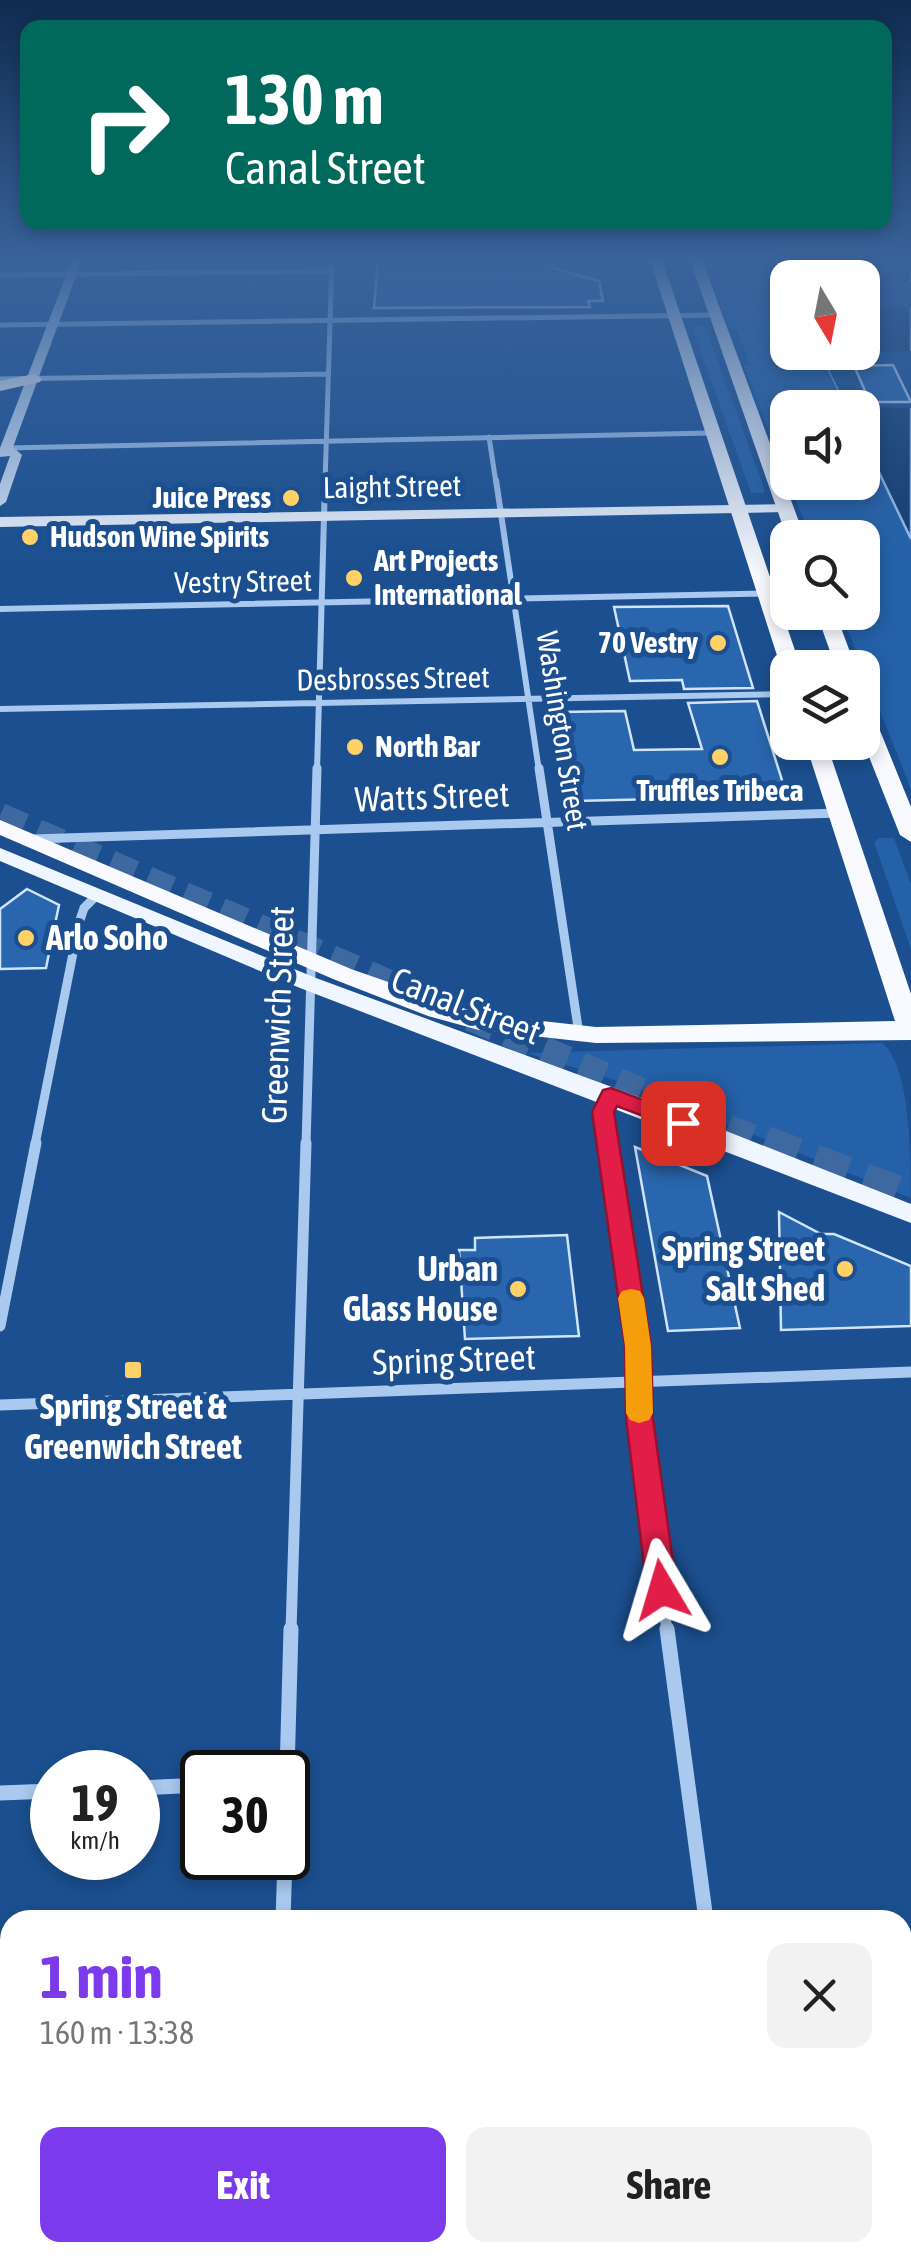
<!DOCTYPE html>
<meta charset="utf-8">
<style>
body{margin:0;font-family:"Asap Condensed",sans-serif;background:#f2f2f2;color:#222;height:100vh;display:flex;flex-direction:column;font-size:38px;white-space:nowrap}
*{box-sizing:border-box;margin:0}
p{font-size:32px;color:#767676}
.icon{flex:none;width:55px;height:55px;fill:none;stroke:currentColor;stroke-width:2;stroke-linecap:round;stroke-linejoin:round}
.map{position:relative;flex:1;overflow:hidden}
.drawer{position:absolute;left:0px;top:1910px;width:912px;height:352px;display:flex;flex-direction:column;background:#fff;border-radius:30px 30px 0 0;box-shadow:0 5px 15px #0003}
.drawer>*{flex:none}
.top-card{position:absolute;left:20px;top:20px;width:872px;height:210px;border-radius:20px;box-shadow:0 5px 15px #0003;background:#00695c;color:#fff;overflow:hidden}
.needle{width:65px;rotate:170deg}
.tools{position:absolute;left:770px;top:260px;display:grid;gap:20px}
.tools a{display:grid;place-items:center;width:110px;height:110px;border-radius:20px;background:#fff;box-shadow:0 5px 15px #0003;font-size:50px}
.speed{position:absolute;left:30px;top:1750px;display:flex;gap:20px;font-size:50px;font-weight:700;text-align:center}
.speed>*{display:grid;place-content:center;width:130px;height:130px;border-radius:50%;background:#fff;box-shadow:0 5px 15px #0003;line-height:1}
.speed small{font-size:25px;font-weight:400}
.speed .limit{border:5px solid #111;border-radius:15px;background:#fff;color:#111}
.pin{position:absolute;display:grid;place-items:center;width:85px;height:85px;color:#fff;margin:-42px;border-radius:20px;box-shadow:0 5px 15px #0006}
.me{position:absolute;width:110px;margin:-55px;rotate:353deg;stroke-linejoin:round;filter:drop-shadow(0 0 8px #0008)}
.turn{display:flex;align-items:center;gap:35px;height:210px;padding:0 40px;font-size:45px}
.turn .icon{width:130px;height:130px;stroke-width:2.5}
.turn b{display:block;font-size:70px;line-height:85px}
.round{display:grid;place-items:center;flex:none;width:105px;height:105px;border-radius:20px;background:#f2f2f2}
.headline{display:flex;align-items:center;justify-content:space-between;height:170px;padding:0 40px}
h1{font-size:60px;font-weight:700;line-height:75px;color:#7c3aed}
.cta{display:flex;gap:20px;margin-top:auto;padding:20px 40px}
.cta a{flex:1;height:115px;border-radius:20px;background:#7c3aed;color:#fff;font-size:40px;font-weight:700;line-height:115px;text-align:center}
.cta a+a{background:#f2f2f2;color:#222}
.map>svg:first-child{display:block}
</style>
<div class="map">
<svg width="911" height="2261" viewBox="0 0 911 2261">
<rect width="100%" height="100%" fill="#1b4f8f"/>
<!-- green -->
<path fill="#2461a8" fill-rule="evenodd" d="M706 260H911V789L841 613 862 612V538L811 537 789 483 862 482V408H788L787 478 744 366 750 364 737 331 729 326C727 320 720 309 721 303 721 284 722 274 706 260ZM788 278H862V352H788Z
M705 326 765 491 763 493H751L692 327Z
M879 838H894L911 884V949L874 842Z
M882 1043C911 1065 911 1162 911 1198L624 1083 527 1053Z"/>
<!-- water -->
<path fill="#123a6d" stroke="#9cc4f0" stroke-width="2.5" d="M776 260H911V539L863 439 862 408 847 407 821 353 862 352V278H788L787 283Z"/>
<!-- pier -->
<path fill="#1b4f8f" d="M906 267H911V272L871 271 878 282H911V307H863L862 278H788L787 283 780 268Z
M911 351V408L847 407 821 353Z"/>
<!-- building -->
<path fill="#2a66ad" stroke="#cfe3fa" stroke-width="2.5" d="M378 260H552L553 268 599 281 603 301H588L590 307 374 308Z
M893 365 911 402H870L854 366Z
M728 606 753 688 684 689 682 680 630 681 614 607Z
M757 701 787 796 575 801 559 712 625 711 634 750 702 749 688 703Z
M27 889 59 905 46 968 0 969V909Z
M635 1147 707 1176 740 1328 668 1331Z
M779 1212 821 1234H834L911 1266V1326L781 1330Z
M567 1235 579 1336 465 1339 459 1250H475V1238Z"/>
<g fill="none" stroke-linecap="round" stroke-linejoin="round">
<!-- motorway-tunnel-far1 -->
<path stroke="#3d69a0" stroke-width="26" stroke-dasharray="26 14" stroke-linecap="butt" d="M0 816 418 995
M470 1018 770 1145"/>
<!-- motorway-tunnel -->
<path stroke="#3d69a0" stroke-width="35" stroke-dasharray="35 18" stroke-linecap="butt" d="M764 1143 911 1198"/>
<!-- minor-far4 -->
<path stroke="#a9c9ee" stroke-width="5" d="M0 275 332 271
M0 325 714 315
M0 379 328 374
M489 437 496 483
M7 448 711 433
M325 483 332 260"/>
<!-- minor-far3 -->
<path stroke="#a9c9ee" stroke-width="6" d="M496 480 539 771
M0 609 788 593
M0 709 788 694
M317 771 325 480"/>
<!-- minor-far2 -->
<path stroke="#a9c9ee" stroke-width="9" d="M539 768 579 1034
M33 839 838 813
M35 1145 79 923 84 908 97 895
M306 1145 317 768
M607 1145 603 1122 611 1096"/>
<!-- minor-far1 -->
<path stroke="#a9c9ee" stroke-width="11" d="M606 1143 638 1346 639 1419 667 1631
M0 1326 36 1143
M0 1405 911 1372
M291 1631 306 1143"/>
<!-- minor -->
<path stroke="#a9c9ee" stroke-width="15" d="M667 1629 706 1920
M287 1772 291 1629
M138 1788 202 1785
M0 1793 52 1791
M283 1920 285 1858
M276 2252V2261
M751 2252 752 2261"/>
<!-- secondary -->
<path fill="#d6e6fa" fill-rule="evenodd" d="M72 260H82L13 447 22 455 6 502 0 506V484L10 456 0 457V448Z"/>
<!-- primary -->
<path fill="#f0f6ff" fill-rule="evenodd" d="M790 504V510L785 512 0 527V517Z
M0 848 316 978 658 1104 911 1204V1223L300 988 0 861Z"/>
<!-- trunk -->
<path fill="#f8faff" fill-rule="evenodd" d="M650 260H662L801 668H788V673L781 668Z
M690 260H702L805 538H787Z
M816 612H835L856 668H836Z
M862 705 872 711 911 807V842L900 835 862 739Z
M805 742H826L911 994V1040L596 1043 479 1030 428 1016 333 979 0 835V820L351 969 480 1014 596 1027 895 1021Z"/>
<!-- motorway -->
<path fill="#fff" fill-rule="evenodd" d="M34 374 42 379 40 382 0 391V381Z"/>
</g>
<!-- sky -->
<linearGradient id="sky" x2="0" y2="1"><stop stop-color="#0f2b4f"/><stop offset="0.45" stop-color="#39639b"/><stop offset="1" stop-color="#39639b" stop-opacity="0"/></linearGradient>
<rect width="911" height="577" fill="url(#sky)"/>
<!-- route -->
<path fill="#e11d48" stroke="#92132f" stroke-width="2.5" d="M611 1088 691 1118 694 1123 683 1131 617 1106 614 1112 651 1346 653 1419 677 1590 672 1599 662 1603 652 1599 647 1590 626 1419 625 1346 592 1112 603 1090Z"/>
<!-- slow -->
<path fill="#f59e0b" d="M631 1289 640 1291 644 1298 651 1346 653 1413 649 1420 639 1423 630 1420 626 1413 625 1346 618 1298 622 1291Z"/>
<!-- markers -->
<g fill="#ffd166" stroke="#1b4f8f" stroke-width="4">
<circle cx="291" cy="498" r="10"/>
<circle cx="30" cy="537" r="10"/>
<circle cx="354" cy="578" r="10"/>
<circle cx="718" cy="643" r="10"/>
<circle cx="355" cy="747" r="10"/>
<circle cx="720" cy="757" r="10"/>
<circle cx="26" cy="938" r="10"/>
<circle cx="845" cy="1269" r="10"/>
<circle cx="518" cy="1289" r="10"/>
<rect x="123" y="1360" width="20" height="20" rx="5"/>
</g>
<g text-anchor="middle" stroke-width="10" stroke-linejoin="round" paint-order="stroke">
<!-- far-street labels -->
<g font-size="30" fill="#fff" stroke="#1b4f8f">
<text transform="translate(392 487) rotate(-1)" y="10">Laight Street</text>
<text transform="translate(243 582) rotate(-1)" y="10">Vestry Street</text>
<text transform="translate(393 679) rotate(-1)" y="10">Desbrosses Street</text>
<text transform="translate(562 731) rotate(81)" y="10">Washington Street</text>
</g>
<!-- far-poi labels -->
<g font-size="30" font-weight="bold" fill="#fff" stroke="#1b4f8f" text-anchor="start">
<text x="271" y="508" text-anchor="end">Juice Press</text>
<text x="50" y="547">Hudson Wine Spirits</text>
<text x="374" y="571">Art Projects<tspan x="374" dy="34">International</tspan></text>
<text x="698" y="653" text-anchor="end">70 Vestry</text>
<text x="375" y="757">North Bar</text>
<text x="720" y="801" text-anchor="middle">Truffles Tribeca</text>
</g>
<!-- street labels -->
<g font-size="35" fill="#fff" stroke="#1b4f8f">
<text transform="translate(432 797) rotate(-2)" y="12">Watts Street</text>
<text transform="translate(466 1006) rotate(21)" y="12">Canal Street</text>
<text transform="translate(278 1015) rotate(-88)" y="12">Greenwich Street</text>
<text transform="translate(454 1360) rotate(-2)" y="12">Spring Street</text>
</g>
<!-- poi labels -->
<g font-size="35" font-weight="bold" fill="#fff" stroke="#1b4f8f" text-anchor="end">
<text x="46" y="950" text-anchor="start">Arlo Soho</text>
<text x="825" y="1261">Spring Street<tspan x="825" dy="40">Salt Shed</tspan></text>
<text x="498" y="1281">Urban<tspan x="498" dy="40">Glass House</tspan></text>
<text x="133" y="1419" text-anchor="middle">Spring Street &amp;<tspan x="133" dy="40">Greenwich Street</tspan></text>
</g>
</g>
</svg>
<div class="tools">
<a><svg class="needle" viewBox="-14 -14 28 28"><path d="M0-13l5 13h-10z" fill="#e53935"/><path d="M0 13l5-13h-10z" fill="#767676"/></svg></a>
<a><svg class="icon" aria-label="sound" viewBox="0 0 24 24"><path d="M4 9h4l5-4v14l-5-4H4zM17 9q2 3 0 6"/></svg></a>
<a><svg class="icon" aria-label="search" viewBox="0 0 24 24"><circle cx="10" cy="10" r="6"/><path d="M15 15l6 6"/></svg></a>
<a><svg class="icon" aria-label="layers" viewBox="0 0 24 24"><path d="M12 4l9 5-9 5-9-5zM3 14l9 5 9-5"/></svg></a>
</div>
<div class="speed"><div>19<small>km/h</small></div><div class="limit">30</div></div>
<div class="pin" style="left:683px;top:1123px;background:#d93025"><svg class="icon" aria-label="arrive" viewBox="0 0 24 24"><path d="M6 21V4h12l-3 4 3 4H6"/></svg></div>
<svg class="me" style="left:662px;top:1590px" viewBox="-20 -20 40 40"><path d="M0-17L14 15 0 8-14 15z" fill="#e11d48" stroke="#fff" stroke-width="4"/></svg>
<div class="top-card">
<div class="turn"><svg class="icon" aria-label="right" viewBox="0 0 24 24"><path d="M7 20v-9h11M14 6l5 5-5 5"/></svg><div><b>130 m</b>Canal Street</div></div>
</div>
<section class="drawer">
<div class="headline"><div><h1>1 min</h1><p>160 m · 13:38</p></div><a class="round"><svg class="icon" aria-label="close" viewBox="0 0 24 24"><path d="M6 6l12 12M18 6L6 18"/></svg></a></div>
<div class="cta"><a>Exit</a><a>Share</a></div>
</section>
</div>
